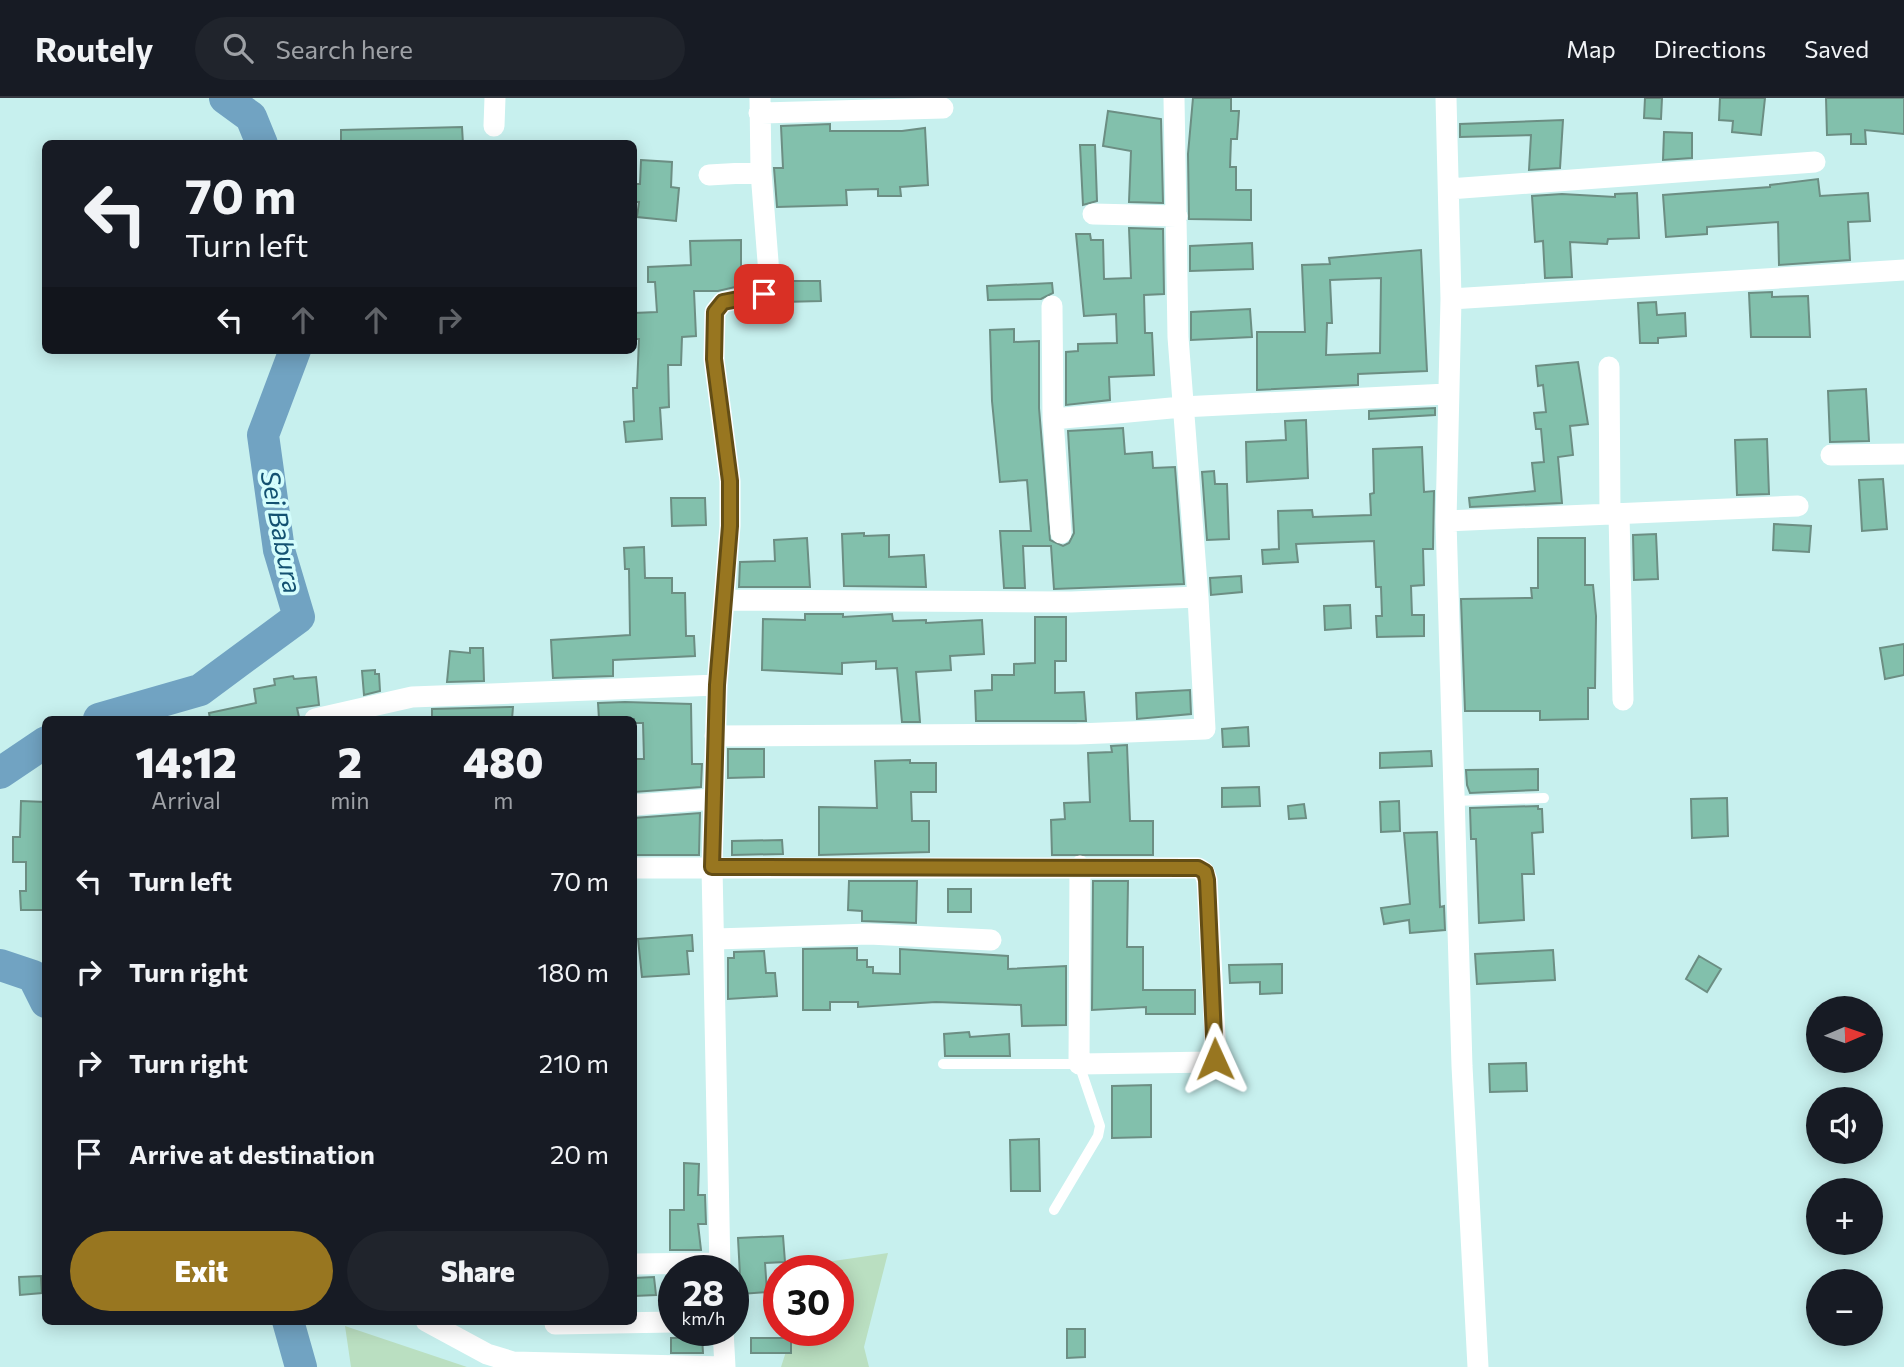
<!DOCTYPE html>
<meta charset="utf-8">
<style>
body{margin:0;font-family:Commissioner,sans-serif;background:#20242c;color:#f1f3f6;height:100vh;display:flex;flex-direction:column;font-size:26px;white-space:nowrap}
*{box-sizing:border-box;margin:0}
p{font-size:23px;color:#9ea1a6}
.icon{flex:none;width:38px;height:38px;fill:none;stroke:currentColor;stroke-width:2;stroke-linecap:round;stroke-linejoin:round}
.map{position:relative;flex:1;overflow:hidden}
.drawer{position:absolute;left:42px;top:618px;width:595px;height:609px;display:flex;flex-direction:column;background:#171b24;border-radius:10px;box-shadow:0 4px 18px #0003}
.drawer>*{flex:none}
.top-card{position:absolute;left:42px;top:42px;width:595px;height:214px;border-radius:10px;box-shadow:0 4px 18px #0003;background:#171b24;color:#f1f3f6;overflow:hidden}
.needle{width:46px;rotate:88deg}
.controls{position:absolute;left:1806px;top:898px;display:grid;gap:14px}
.controls a{display:grid;place-items:center;width:77px;height:77px;border-radius:50%;background:#171b24;box-shadow:0 4px 18px #0003;font-size:35px}
.speed{position:absolute;left:658px;top:1157px;display:flex;gap:14px;font-size:35px;font-weight:700;text-align:center}
.speed>*{display:grid;place-content:center;width:91px;height:91px;border-radius:50%;background:#171b24;box-shadow:0 4px 18px #0003;line-height:1}
.speed small{font-size:18px;font-weight:400}
.speed .limit{border:10px solid #d22;background:#fff;color:#111}
.pin{position:absolute;display:grid;place-items:center;width:60px;height:60px;color:#fff;margin:-30px;border-radius:14px;box-shadow:0 4px 10px #0006}
.me{position:absolute;width:77px;margin:-38px;rotate:359deg;stroke-linejoin:round;filter:drop-shadow(0 0 5px #0008)}
.turn{display:flex;align-items:center;gap:24px;height:147px;padding:0 28px;font-size:32px}
.turn .icon{width:91px;height:91px;stroke-width:2.5}
.turn b{display:block;font-size:49px;line-height:60px}
.lanes{display:flex;align-items:center;height:66px;padding:0 28px;background:#0003;justify-content:center;gap:35px;direction:ltr}
.lanes .off{opacity:.35}
.eta{display:flex;justify-content:space-evenly;align-items:center;height:119px;text-align:center}
.eta b{font-size:42px;font-weight:800;line-height:49px}
.cta{display:flex;gap:14px;margin-top:auto;padding:14px 28px}
.cta a{flex:1;height:80px;border-radius:42px;background:#987620;color:#fff;font-size:28px;font-weight:800;line-height:80px;text-align:center}
.cta a+a{background:#20242c;color:#f1f3f6}
ul{padding:0;list-style:none}
li{display:flex;align-items:center;gap:21px;height:91px;padding:0 28px}
li div{flex:1}
li b{display:block;font-size:26px}
li em{font-style:normal}
header{display:flex;align-items:center;gap:42px;box-sizing:border-box;height:98px;padding:0 35px;background:#171b24;border-bottom:2px solid #363941}
header strong{font-size:33px}
nav{display:flex;gap:38px;margin-inline-start:auto;font-size:24px}
.search{width:490px;height:63px;background:#20242c;display:flex;align-items:center;gap:18px;box-sizing:border-box;padding:0 24px;border-radius:38px;color:#9ea1a6;font-size:26px}
.map>svg:first-child{display:block}
</style>
<header>
<strong>Routely</strong>
<div class="search"><svg class="icon" aria-label="search" viewBox="0 0 24 24"><circle cx="10" cy="10" r="6"/><path d="M15 15l6 6"/></svg>Search here</div>
<nav><a>Map</a><a>Directions</a><a>Saved</a></nav>
</header>
<div class="map">
<svg width="1904" height="1269" viewBox="0 0 1904 1269">
<rect width="100%" height="100%" fill="#c7f0ee"/>
<!-- green -->
<path fill="#badfc1" d="M888 1155 864 1249 869 1269H781L793 1232H838V1172H811L813 1166Z
M345 1228 467 1269H351Z"/>
<g fill="none" stroke-linecap="round" stroke-linejoin="round">
<!-- river -->
<path stroke="#71a3c2" stroke-width="32" d="M225 0 251 19 262 46
M99 621 200 592 299 519 279 452 263 337 295 252
M0 675 46 644
M0 867 33 878 46 904
M288 1223 301 1269"/>
</g>
<!-- building -->
<path fill="#82c0ac" stroke="#6c8e83" stroke-width="2" fill-rule="evenodd" d="M1193 0H1231V13H1239L1237 41H1231L1230 69H1236V92H1251V122L1189 121 1188 56Z
M1645 0H1662L1661 21 1644 20Z
M1720 0H1765L1761 37 1732 34 1733 23 1719 22Z
M1826 0H1904V36L1865 32 1866 46H1851V36L1827 37Z
M1108 13 1161 21 1163 105 1129 104 1131 53 1103 48Z
M1563 22 1560 70 1529 72 1531 37 1460 39V26Z
M830 26V33H902L925 30 928 87 900 89 901 98H878V91L846 92 847 107 777 109 774 70H783L781 28Z
M462 29 463 46H341V32Z
M1664 34 1692 35V60L1663 62Z
M1080 47H1095L1097 103 1083 107Z
M641 62 672 64 671 89 679 90 676 123 637 119 639 104H634V86H640Z
M1818 81 1820 98 1868 95 1870 123 1848 124 1850 162 1779 167 1778 124 1707 129V136L1666 139 1663 97 1770 89V87Z
M1637 95 1639 140 1608 141 1607 146 1570 144 1572 179 1545 180 1543 143 1535 144 1532 98 1562 96 1615 99V96Z
M1129 130 1163 131 1164 196 1144 197 1145 235H1152L1154 277 1109 279 1110 302 1066 307V254L1078 253V246L1117 245 1116 216 1084 218 1076 136H1090L1091 142H1103L1104 181 1131 180Z
M741 142V168H747L748 186 718 193H694L696 238 682 239 681 267H668L669 309 660 310 662 341 626 344 624 324 634 323 633 290H637L639 241H634V215L657 214 655 184H648V169L691 167 690 143Z
M1252 145 1253 171 1190 173V148Z
M1421 152 1427 273 1358 276V287L1257 292V234H1305L1302 167 1330 166 1329 160ZM1381 180 1380 255 1326 257 1327 225H1332L1330 182Z
M783 183H820L821 203 783 204Z
M1052 185 1053 195 1041 201 988 202 987 188Z
M1772 194V199L1808 198 1810 239H1751L1749 195Z
M1656 204 1657 217 1685 215 1686 238 1658 240V245H1640L1638 205Z
M1250 211 1252 239 1191 242V214Z
M1014 231V244L1039 243V310L1050 442 1063 448 1069 445 1074 435 1068 333 1123 330 1125 356 1152 354 1153 370 1175 369 1184 486 1054 491 1051 448H1023L1025 490H1004L1000 433H1031L1027 382 1000 384 992 303 990 232Z
M1578 264 1588 326 1570 328 1573 357 1558 359 1562 405 1470 409 1469 400 1535 393 1532 365 1544 364 1541 331H1536L1534 315 1546 314 1543 287 1538 288 1536 268Z
M1866 291 1869 343 1830 344 1828 293Z
M1435 310V317L1369 321V313Z
M1306 322 1308 380 1247 384 1246 344 1286 342 1285 323Z
M1767 341 1769 396 1737 397 1735 342Z
M1422 349 1424 394 1434 393 1433 451H1423L1424 487 1411 488 1412 517H1424V538L1377 539 1376 518H1382L1381 489H1376L1374 443 1296 446 1298 464 1263 466 1262 452 1279 451 1278 413 1312 412 1313 419 1371 417 1370 396 1374 395 1373 351Z
M1214 373 1215 386H1227L1229 441 1207 442 1202 374Z
M1883 381 1887 431 1862 433 1859 382Z
M671 400H705L706 427 672 428Z
M1774 426 1811 428 1809 454 1773 452Z
M864 435V438L889 437V459L924 457 926 489 844 488 842 436Z
M1656 436 1658 481 1634 482 1633 437Z
M807 440 810 489H739L740 464 775 463 774 442Z
M1538 440H1585V487H1593L1596 518 1595 590H1588V621L1540 622V613H1465L1461 501 1532 500 1531 490H1538Z
M644 449 645 480H672V495H685L686 538H694L695 558 613 562V578L553 580 551 542 630 537 629 471H625L624 450Z
M1241 478 1242 494 1211 497 1210 480Z
M1350 507 1351 530 1325 532 1324 508Z
M805 516H843V519L892 516 893 523 926 522V525L982 522 984 556 950 558 951 572 916 574 920 624H902L897 570 876 571V563L842 565V576L762 572 763 521 805 522Z
M1035 519H1066V563H1055V595L1084 594 1086 623H976L975 593 992 592V577H1014V566L1035 565Z
M1904 546V577L1885 581 1880 550Z
M470 550H483L484 583 447 584 450 553 470 555Z
M375 572V576H379L380 593 364 597 362 573Z
M293 578 294 581 316 579 319 607 297 610 299 619 210 621 209 615 256 605 254 591 275 587 274 581Z
M1190 592 1191 616 1137 621 1136 595Z
M625 604 691 606 692 666H702L701 689 634 694V661H644L643 625H634V621H599L598 605Z
M513 609 512 621H432V611Z
M1248 629 1249 648 1223 649 1222 631Z
M1127 647 1130 723H1153V757H1052L1051 722 1065 721 1064 705 1090 704 1088 655 1112 654 1111 648Z
M728 651H764V679L728 680Z
M1431 653 1432 668 1380 670V655Z
M910 662V665H936V694H911L912 723H929V754L819 757V709L877 710 875 663Z
M1538 671V692L1470 695 1467 687 1466 672Z
M1259 689 1260 708 1222 709V690Z
M1727 700 1728 738 1692 740 1691 701Z
M21 703 46 704V812H21L20 793H26V764H13V739H20Z
M1399 703 1400 733 1381 734 1380 704Z
M1304 706 1306 720 1289 721 1288 708Z
M1538 708V711H1542L1543 734 1532 735 1534 776H1522L1524 822 1479 825 1476 741H1471L1470 710Z
M700 715 699 757H634V720Z
M1437 734 1440 809 1444 808 1445 832 1410 835 1409 822 1384 826 1381 810 1410 806 1404 735Z
M782 742 783 756 732 757V743Z
M849 783H917L916 825 862 823V813L848 812Z
M1093 783H1128L1127 849H1143V892H1195V916H1146V909L1092 912Z
M948 791H971V814H948Z
M692 837 693 853H687L689 876 642 879 638 841Z
M857 850V862H867V869H873V875L900 876V851L1008 858V871L1066 868V927L1022 928 1021 907 936 904 858 909V904H830V912H803V851Z
M1553 852 1555 882 1477 886 1475 856Z
M764 853 766 875H775L777 898 728 901V860H734V854Z
M1699 858 1721 871 1707 894 1686 881Z
M1282 866V895L1260 896V884L1230 885 1229 867Z
M969 934 970 939 1009 936 1010 958H945L944 936Z
M1526 965 1527 993 1490 994 1489 966Z
M1151 987V1039L1112 1040V988Z
M1039 1041 1040 1093H1011L1010 1042Z
M684 1065 699 1066 698 1097H705L706 1126H698L701 1152H670V1112H684Z
M783 1138 785 1164 765 1165 767 1194 741 1196 738 1140Z
M41 1178 42 1195 20 1197 19 1179Z
M654 1179 656 1197 634 1198V1180Z
M1067 1231H1085V1259L1067 1260Z
M702 1239 703 1255H671V1240Z
M751 1240H791V1255H751Z"/>
<g fill="none" stroke-linecap="round" stroke-linejoin="round">
<!-- service -->
<path stroke="#fff" stroke-width="10" d="M1455 703 1544 700
M943 966H1079L1100 1028 1098 1038 1054 1112"/>
<!-- minor -->
<path stroke="#fff" stroke-width="21" d="M1446 0 1451 201 1446 423 1462 968 1478 1269
M759 15 943 10
M494 28 495 0
M709 77 761 74
M1449 91 1815 64
M1093 116 1177 118
M1451 201 1904 172
M1052 208 1053 321 1061 435
M1609 269 1610 415
M1053 321 1182 309 1447 296
M1831 357 1904 356
M1619 415 1623 602
M1446 423 1798 408
M724 502 1071 504 1198 499
M315 621 412 599 717 587
M715 638 1077 636 1205 631 1198 499 1178 239 1174 0
M634 707 713 701
M634 770H1198L1204 774 1207 782 1216 958 1213 964 1079 966 1080 768
M715 841 869 836 991 842
M634 1166 720 1165
M720 1172 712 769 717 587 730 428V383L714 261 715 214 723 204 764 196 770 189 761 74 760 0
M426 1223 487 1256 513 1264 725 1269 723 1232
M555 1226 674 1224"/>
</g>
<g fill="none" stroke-linecap="round" stroke-linejoin="round">
<!-- route casing -->
<g stroke="#634d15" stroke-width="18">
<path id="route" d="M764 196 723 204 715 214 714 261 730 383V428L717 587 712 769 1198 770 1205 774 1207 782 1215 961"/>
</g>
<!-- route -->
<use href="#route" stroke="#987620" stroke-width="12"/>
</g>
<g text-anchor="middle" stroke-width="7" stroke-linejoin="round" paint-order="stroke">
<!-- water labels -->
<g font-size="26" font-style="italic" fill="#135171" stroke="#d4fdfc">
<text transform="translate(281 434) rotate(79)" y="9">Sei Babura</text>
</g>
</g>
</svg>
<div class="controls">
<a><svg class="needle" viewBox="-14 -14 28 28"><path d="M0-13l5 13h-10z" fill="#e53935"/><path d="M0 13l5-13h-10z" fill="#9ea1a6"/></svg></a>
<a><svg class="icon" aria-label="sound" viewBox="0 0 24 24"><path d="M4 9h4l5-4v14l-5-4H4zM17 9q2 3 0 6"/></svg></a>
<a>+</a>
<a>−</a>
</div>
<div class="speed"><div>28<small>km/h</small></div><div class="limit">30</div></div>
<div class="pin" style="left:764px;top:196px;background:#d93025"><svg class="icon" aria-label="arrive" viewBox="0 0 24 24"><path d="M6 21V4h12l-3 4 3 4H6"/></svg></div>
<svg class="me" style="left:1215px;top:961px" viewBox="-20 -20 40 40"><path d="M0-17L14 15 0 8-14 15z" fill="#987620" stroke="#fff" stroke-width="4"/></svg>
<div class="top-card">
<div class="turn"><svg class="icon" aria-label="left" viewBox="0 0 24 24"><path d="M17 20v-9H6M10 6l-5 5 5 5"/></svg><div><b>70 m</b>Turn left</div></div>
<div class="lanes"><svg class="icon" aria-label="left" viewBox="0 0 24 24"><path d="M17 20v-9H6M10 6l-5 5 5 5"/></svg><svg class="icon off" aria-label="ahead" viewBox="0 0 24 24"><path d="M12 20V5M6 11l6-6 6 6"/></svg><svg class="icon off" aria-label="ahead" viewBox="0 0 24 24"><path d="M12 20V5M6 11l6-6 6 6"/></svg><svg class="icon off" aria-label="right" viewBox="0 0 24 24"><path d="M7 20v-9h11M14 6l5 5-5 5"/></svg></div>
</div>
<section class="drawer">
<div class="eta">
<div><b>14:12</b><p>Arrival</p></div>
<div><b>2</b><p>min</p></div>
<div><b>480</b><p>m</p></div>
</div>
<ul>
<li><svg class="icon" aria-label="left" viewBox="0 0 24 24"><path d="M17 20v-9H6M10 6l-5 5 5 5"/></svg><div><b>Turn left</b></div><em>70 m</em></li>
<li><svg class="icon" aria-label="right" viewBox="0 0 24 24"><path d="M7 20v-9h11M14 6l5 5-5 5"/></svg><div><b>Turn right</b></div><em>180 m</em></li>
<li><svg class="icon" aria-label="right" viewBox="0 0 24 24"><path d="M7 20v-9h11M14 6l5 5-5 5"/></svg><div><b>Turn right</b></div><em>210 m</em></li>
<li><svg class="icon" aria-label="arrive" viewBox="0 0 24 24"><path d="M6 21V4h12l-3 4 3 4H6"/></svg><div><b>Arrive at destination</b></div><em>20 m</em></li>
</ul>
<div class="cta"><a>Exit</a><a>Share</a></div>
</section>
</div>
